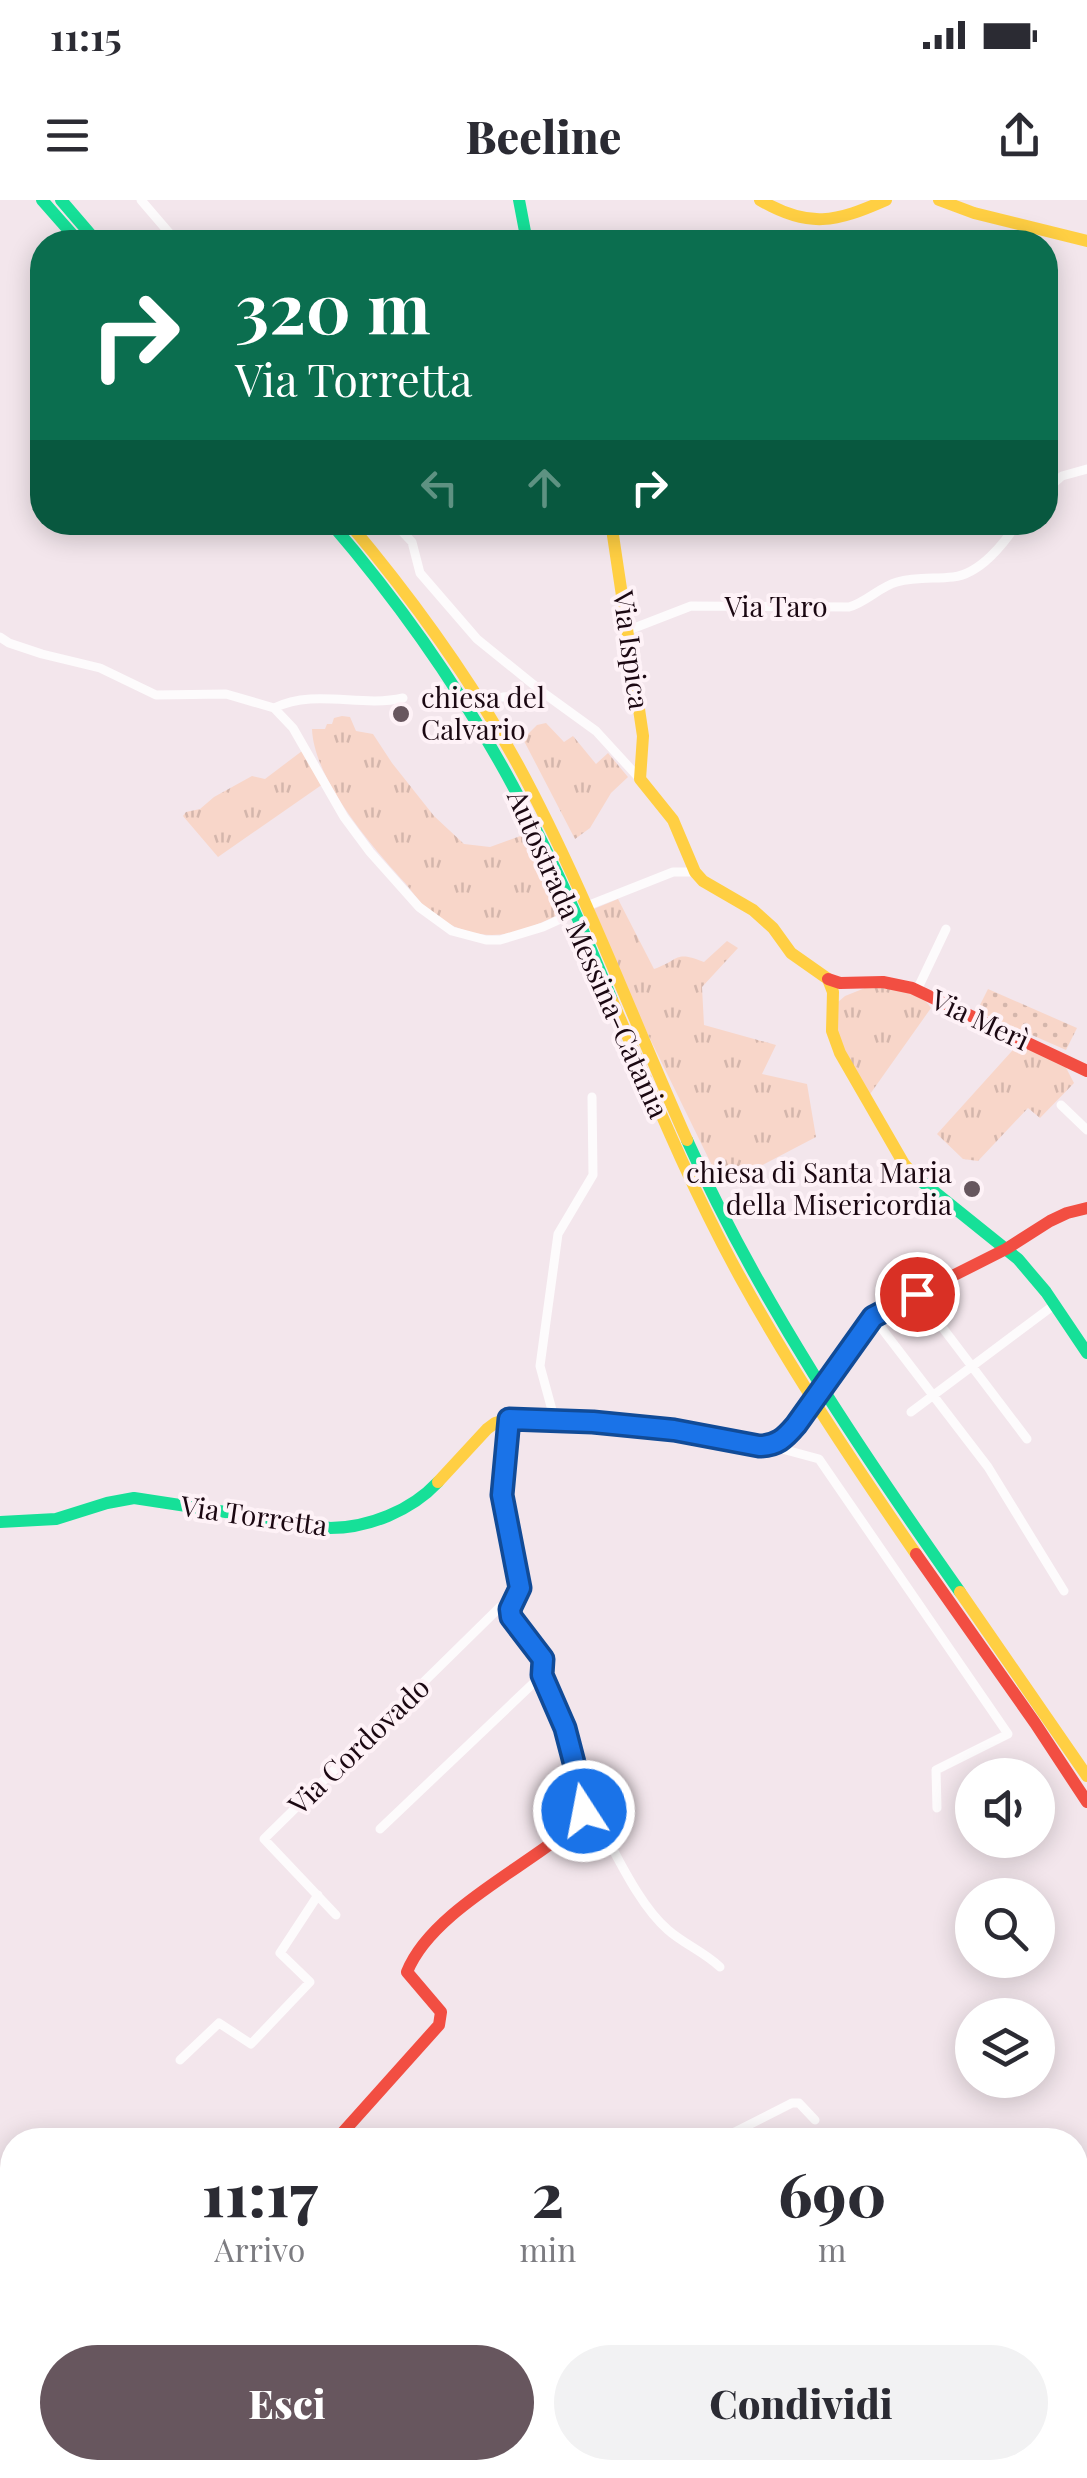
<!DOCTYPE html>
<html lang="it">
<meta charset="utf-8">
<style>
body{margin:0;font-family:"Playfair Display",serif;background:#f2f2f3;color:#2b2b33;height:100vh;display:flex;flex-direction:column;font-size:38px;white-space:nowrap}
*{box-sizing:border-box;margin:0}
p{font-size:32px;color:#7c7c81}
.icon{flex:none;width:55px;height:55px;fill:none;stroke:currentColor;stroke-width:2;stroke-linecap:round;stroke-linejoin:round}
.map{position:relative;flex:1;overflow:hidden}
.details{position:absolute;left:0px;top:1928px;width:1088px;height:352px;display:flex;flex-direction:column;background:#fff;border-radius:40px 40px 0 0;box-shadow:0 5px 25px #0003}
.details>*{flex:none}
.top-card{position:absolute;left:30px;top:30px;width:1028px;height:305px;border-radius:40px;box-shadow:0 5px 25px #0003;background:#0b6e4f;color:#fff;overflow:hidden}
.controls{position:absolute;left:955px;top:1558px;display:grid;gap:20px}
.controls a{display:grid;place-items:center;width:100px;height:100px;border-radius:50%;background:#fff;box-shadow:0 5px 25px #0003;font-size:50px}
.pin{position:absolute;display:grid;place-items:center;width:85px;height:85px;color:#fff;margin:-42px;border:5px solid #fff;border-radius:50%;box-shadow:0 2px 10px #0007}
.me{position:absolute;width:110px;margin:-55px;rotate:349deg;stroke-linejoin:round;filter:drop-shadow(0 0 8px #0008)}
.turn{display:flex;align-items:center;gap:35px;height:210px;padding:0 40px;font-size:45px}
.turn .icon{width:130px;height:130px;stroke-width:2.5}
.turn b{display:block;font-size:70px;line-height:85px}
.lanes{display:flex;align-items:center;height:95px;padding:0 40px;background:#0003;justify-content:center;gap:50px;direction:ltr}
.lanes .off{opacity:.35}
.eta{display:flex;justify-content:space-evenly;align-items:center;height:170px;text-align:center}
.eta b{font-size:60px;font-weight:800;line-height:70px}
.cta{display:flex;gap:20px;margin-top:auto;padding:20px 40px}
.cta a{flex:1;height:115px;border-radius:60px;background:#67565e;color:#fff;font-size:40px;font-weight:800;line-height:115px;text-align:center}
.cta a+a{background:#f2f2f3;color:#2b2b33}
.status{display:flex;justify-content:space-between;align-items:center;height:70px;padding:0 50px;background:#fff;direction:ltr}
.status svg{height:28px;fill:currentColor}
header{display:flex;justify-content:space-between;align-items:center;height:130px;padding:0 40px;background:#fff;font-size:45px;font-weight:800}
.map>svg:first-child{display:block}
</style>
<div class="status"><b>11:15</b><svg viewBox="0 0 49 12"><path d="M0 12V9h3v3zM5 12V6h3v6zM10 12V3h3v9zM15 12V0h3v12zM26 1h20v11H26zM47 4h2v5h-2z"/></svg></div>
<header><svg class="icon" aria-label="menu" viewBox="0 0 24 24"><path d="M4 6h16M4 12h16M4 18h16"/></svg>Beeline<svg class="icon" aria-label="share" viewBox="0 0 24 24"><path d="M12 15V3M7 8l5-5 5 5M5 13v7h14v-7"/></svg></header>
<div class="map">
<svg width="1087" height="2278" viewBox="0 0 1087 2278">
<defs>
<pattern id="grass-tufts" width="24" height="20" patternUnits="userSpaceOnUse" patternTransform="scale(2.5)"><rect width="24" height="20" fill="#f8d6c9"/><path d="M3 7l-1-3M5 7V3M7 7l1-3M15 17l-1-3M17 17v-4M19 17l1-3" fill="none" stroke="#d4b6ac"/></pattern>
<pattern id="garden-dots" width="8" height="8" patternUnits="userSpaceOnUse" patternTransform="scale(2.5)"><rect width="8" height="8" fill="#f8d6c9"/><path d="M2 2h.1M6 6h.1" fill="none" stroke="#d4b6ac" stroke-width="1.8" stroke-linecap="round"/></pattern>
</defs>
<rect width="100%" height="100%" fill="#f3e6ec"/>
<!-- grass -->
<path fill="url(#grass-tufts)" d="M342 516 350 517 356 531 373 534 392 563 434 616 464 644 490 647 526 634 542 664 560 714C536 725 508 739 480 734 464 732 444 723 431 713 422 705 414 694 406 684 373 648 314 580 312 529H325L327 524H332L334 518Z
M546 523 564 542 573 536 596 564 608 553 628 577 611 593 590 628 575 639 523 539 537 525Z
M302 551 323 584 218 657 183 616 186 612 200 609 214 597 252 576 265 579Z
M618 699 654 769C680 760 674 750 704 762L727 741 738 748 702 787 704 825 776 845 762 874 807 884 816 937 722 986 635 808 594 709Z
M870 786C892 786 919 789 931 808L868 897 847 859 835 826 838 802 845 796Z
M1021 841 1063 862 1074 883 1040 918 1028 908 978 961 963 959 937 934Z"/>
<!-- garden -->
<path fill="url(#garden-dots)" d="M988 789 1077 828 1066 850 977 811Z"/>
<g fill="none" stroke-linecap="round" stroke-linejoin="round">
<!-- street -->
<path stroke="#fdfbfc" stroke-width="9" d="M141 0 171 35 174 42
M1045 291 1062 276 1087 269
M393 322 412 342 420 373 477 439 545 494
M629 430 691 406 849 407C867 402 879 387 897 382 916 377 934 379 953 377 980 374 1004 344 1018 322
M0 437 9 443 42 454 100 468 156 495 226 494 274 508 293 528 344 617 370 652 419 707 452 731 486 740H500L543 727 565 717
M503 497 545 494 596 531 640 579
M274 508C316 488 360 508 403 498
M592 704 673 672H695
M917 790 946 729
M1061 905 1087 930
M917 1094 1027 1239
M873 1117 988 1267 1064 1391
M911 1212 1054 1105
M555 1221 540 1166 558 1034 593 975 592 897
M771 1246 819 1259 1008 1534 936 1570 937 1608
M584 1611 596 1618C616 1653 638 1704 668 1730 684 1744 704 1752 720 1767
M380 1629 542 1475
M336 1715 264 1639 500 1407 512 1405
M180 1860 219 1823 251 1844 310 1782 280 1753 318 1695
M719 1940 792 1903H799L815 1920
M0 2271 12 2265"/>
<!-- fast -->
<path stroke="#16e098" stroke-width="12" d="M42 0 79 42
M61 0 97 42
M519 0 527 42
M330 322C405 409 470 503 523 605 557 668 585 734 612 800
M687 940C760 1102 858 1247 960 1392
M916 977 1018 1059 1046 1092 1087 1153
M509 1219 502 1295 520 1388 510 1409 511 1417 543 1459 542 1475 565 1528 584 1601 578 1620 561 1636
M0 1322 56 1319 107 1303 134 1298 330 1328C368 1328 411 1311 438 1282
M291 2268 305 2278
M358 2278 368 2268"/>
<!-- slow -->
<path stroke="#ffcf43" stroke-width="12" d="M760 0C809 29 836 22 886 0
M939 0 974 13 1087 41
M348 322C412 398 470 478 518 565 583 685 631 815 687 940
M611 322 643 536 640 579 673 620 695 672 703 681 753 710 773 728 791 753 828 779 833 792 832 831 840 853 904 964 916 977
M612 800C652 893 691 988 740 1077 793 1173 854 1264 916 1354
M438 1282 487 1229 495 1223 509 1219 593 1222 674 1230 759 1246C768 1245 775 1244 782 1239 803 1224 827 1183 843 1161
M960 1392 1087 1576
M0 2054 12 2062"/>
<!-- jam -->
<path stroke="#f24e42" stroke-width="12" d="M828 779 840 783 883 782 912 788 1087 871
M843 1161 877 1114 1006 1049 1050 1021 1067 1013 1087 1008
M916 1354 1035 1523 1087 1602
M336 1940 439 1825 441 1812 407 1772C429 1716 514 1673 561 1636
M1018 2268 1036 2278"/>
</g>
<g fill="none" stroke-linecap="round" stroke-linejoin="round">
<!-- route casing -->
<g stroke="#114b97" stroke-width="25">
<path id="route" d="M584 1611V1601L565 1528 542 1475 543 1459 511 1417 510 1409 520 1388 502 1295 509 1219 593 1222 674 1230 759 1246C777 1246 785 1238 796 1225L873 1117 917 1094"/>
</g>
<!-- route -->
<use href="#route" stroke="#1a73e8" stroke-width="18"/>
</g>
<!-- markers -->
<g fill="#67565e" stroke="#fef2f7" stroke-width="4">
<circle cx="401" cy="514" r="10"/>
<circle cx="972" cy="989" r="10"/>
</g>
<g text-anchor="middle" stroke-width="8" stroke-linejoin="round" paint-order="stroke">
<!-- street labels -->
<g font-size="28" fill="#1b0812" stroke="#fef2f7">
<text x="776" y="417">Via Taro</text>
<text transform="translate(631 450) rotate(82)" y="10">Via Ispica</text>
<text transform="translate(588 754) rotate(66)" y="10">Autostrada Messina-Catania</text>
<text transform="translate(980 820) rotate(25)" y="10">Via Merì</text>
<text transform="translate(254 1316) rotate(8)" y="10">Via Torretta</text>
<text transform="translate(359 1546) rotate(-44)" y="10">Via Cordovado</text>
</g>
<!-- poi labels -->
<g font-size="28" fill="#1b0812" stroke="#fef2f7" text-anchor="start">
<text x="421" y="508">chiesa del<tspan x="421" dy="32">Calvario</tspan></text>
<text x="952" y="983" text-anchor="end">chiesa di Santa Maria<tspan x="952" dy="32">della Misericordia</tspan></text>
</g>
</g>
</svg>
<div class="controls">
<a><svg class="icon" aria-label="sound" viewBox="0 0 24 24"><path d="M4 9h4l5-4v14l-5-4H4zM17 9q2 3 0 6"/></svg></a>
<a><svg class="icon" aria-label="search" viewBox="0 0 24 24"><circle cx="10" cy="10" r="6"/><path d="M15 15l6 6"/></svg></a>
<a><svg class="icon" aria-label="layers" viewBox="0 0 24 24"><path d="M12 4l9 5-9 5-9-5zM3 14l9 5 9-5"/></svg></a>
</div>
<div class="pin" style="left:917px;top:1094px;background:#d93025"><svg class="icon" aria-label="arrive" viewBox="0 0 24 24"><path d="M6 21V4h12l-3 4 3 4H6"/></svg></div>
<svg class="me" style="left:584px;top:1611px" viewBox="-20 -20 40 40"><circle r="17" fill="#1a73e8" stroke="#fff" stroke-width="3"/><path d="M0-11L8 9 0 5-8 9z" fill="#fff"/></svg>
<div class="top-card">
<div class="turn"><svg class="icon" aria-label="right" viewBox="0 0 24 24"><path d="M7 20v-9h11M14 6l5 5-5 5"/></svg><div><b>320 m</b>Via Torretta</div></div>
<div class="lanes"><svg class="icon off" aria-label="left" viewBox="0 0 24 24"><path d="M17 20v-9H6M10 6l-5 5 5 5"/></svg><svg class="icon off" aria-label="ahead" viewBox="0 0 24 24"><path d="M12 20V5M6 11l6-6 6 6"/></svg><svg class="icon" aria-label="right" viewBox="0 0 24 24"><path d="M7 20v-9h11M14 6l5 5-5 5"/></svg></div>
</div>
<section class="details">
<div class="eta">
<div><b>11:17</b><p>Arrivo</p></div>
<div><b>2</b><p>min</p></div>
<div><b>690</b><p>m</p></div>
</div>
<div class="cta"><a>Esci</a><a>Condividi</a></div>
</section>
</div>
